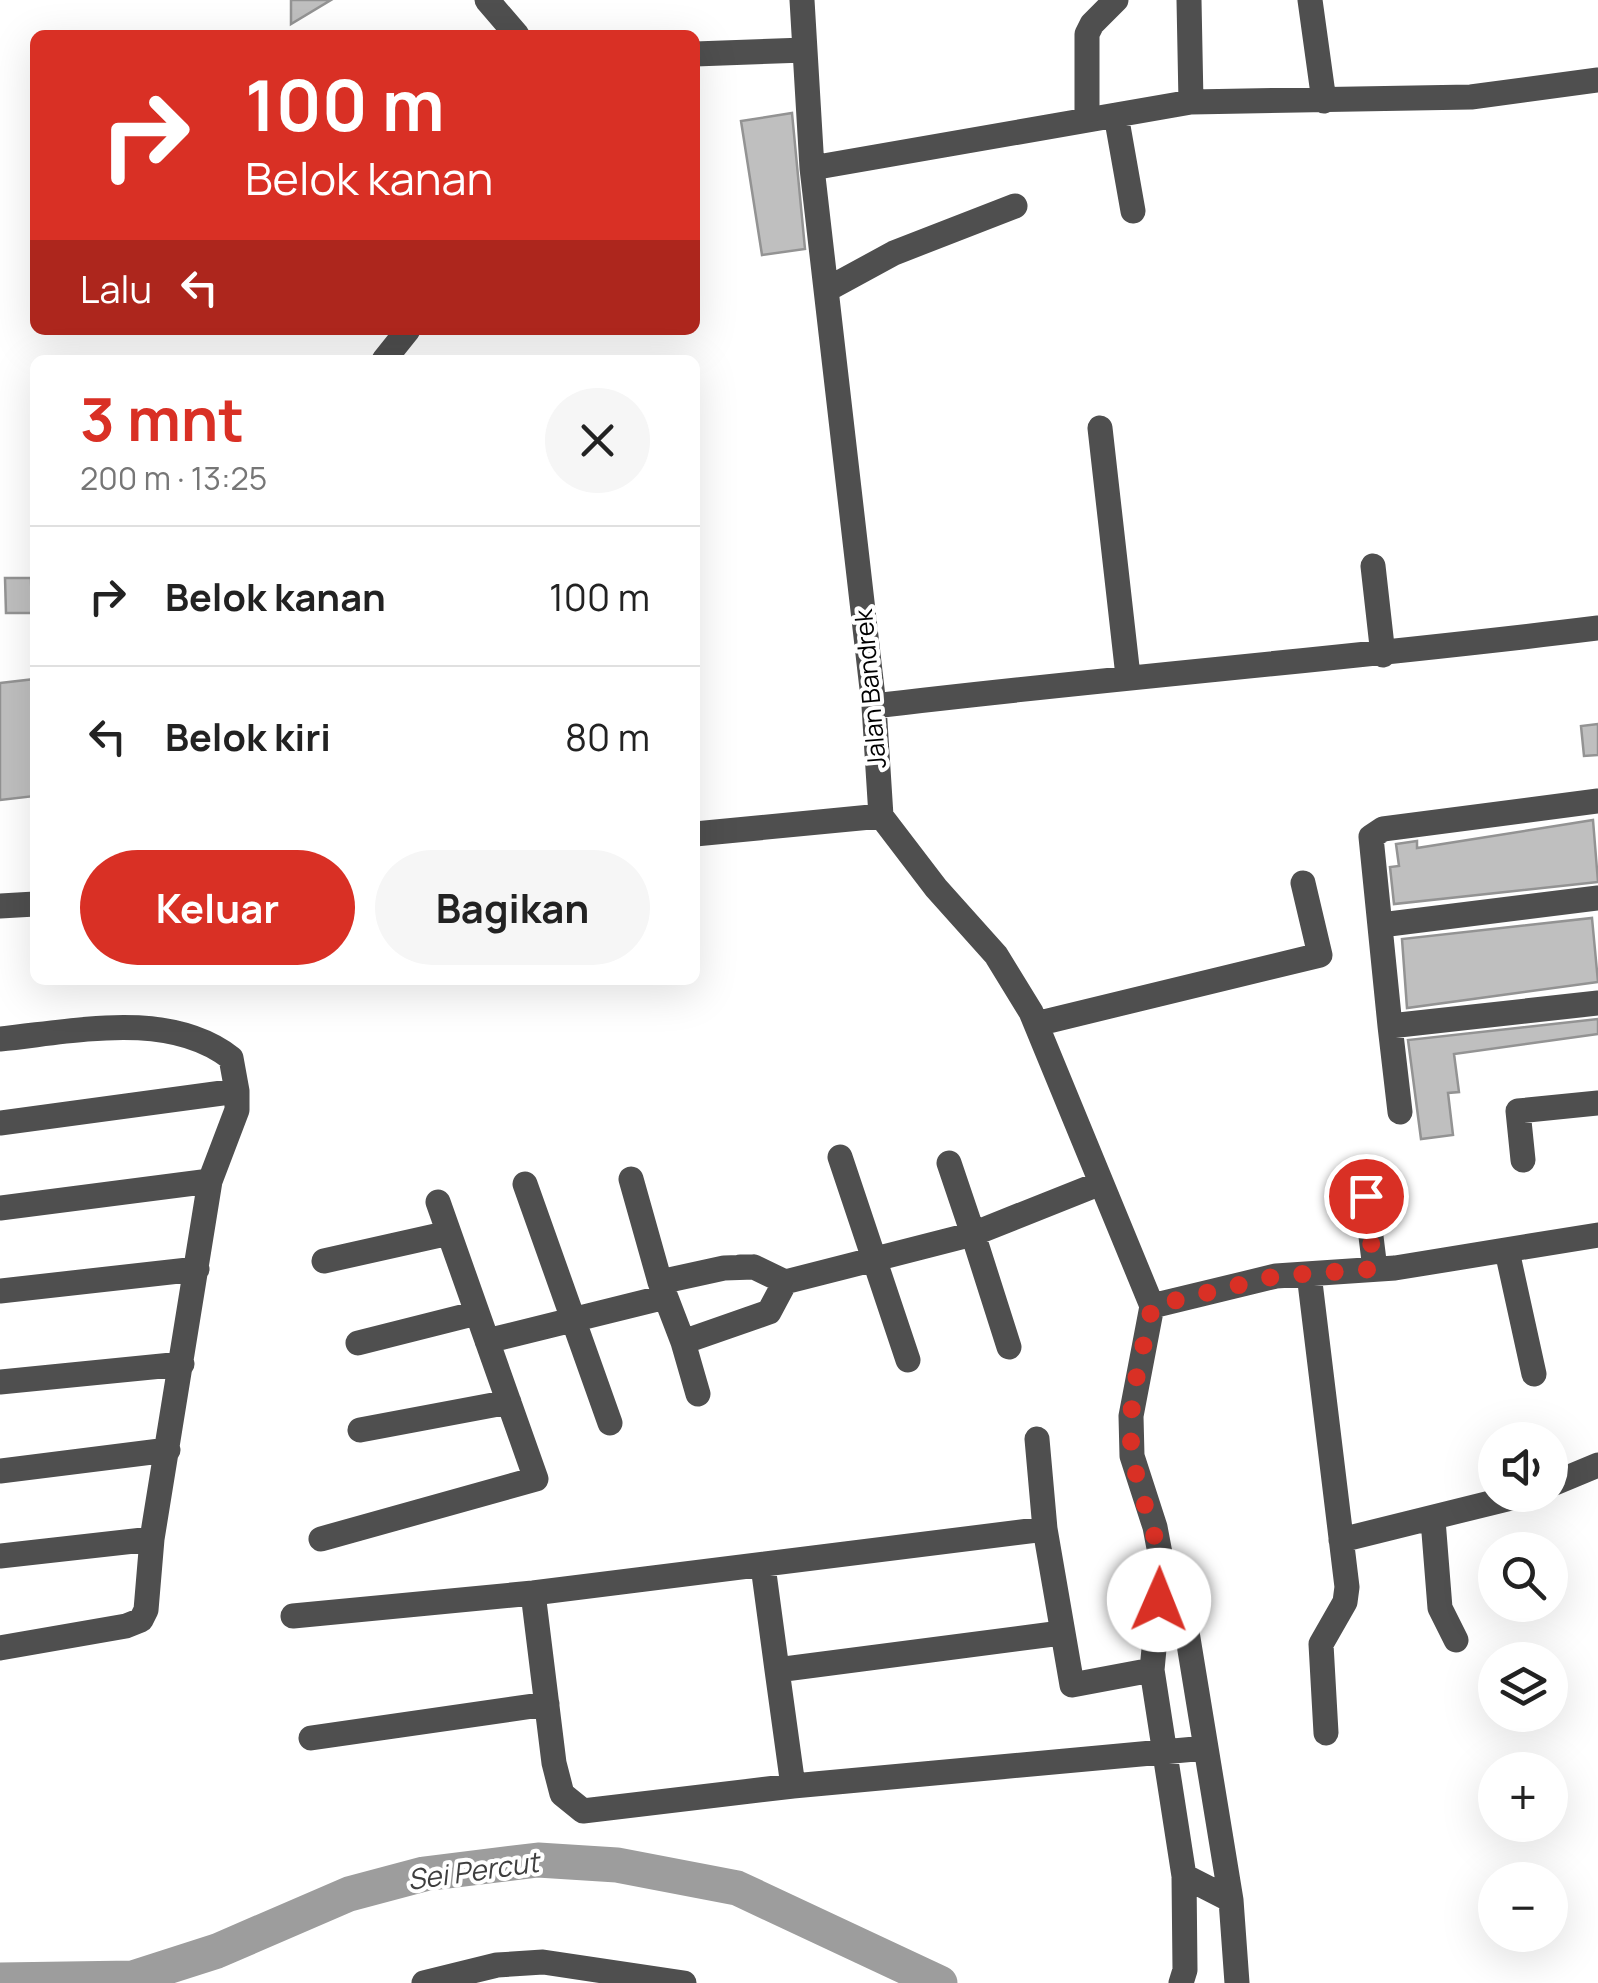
<!DOCTYPE html>
<html lang="id">
<meta charset="utf-8">
<style>
body{margin:0;font-family:Manrope,sans-serif;background:#f6f6f6;color:#222;height:100vh;display:flex;flex-direction:column;font-size:38px;white-space:nowrap}
*{box-sizing:border-box;margin:0}
p{font-size:32px;color:#767676}
.icon{flex:none;width:55px;height:55px;fill:none;stroke:currentColor;stroke-width:2;stroke-linecap:round;stroke-linejoin:round}
.map{position:relative;flex:1;overflow:hidden}
.details{position:absolute;left:30px;top:355px;width:670px;height:630px;display:flex;flex-direction:column;background:#fff;border-radius:15px;box-shadow:0 10px 40px #0002}
.details>*{flex:none}
.hud{position:absolute;left:30px;top:30px;width:670px;height:305px;border-radius:15px;box-shadow:0 10px 40px #0002;background:#d93025;color:#fff;overflow:hidden}
.fabs{position:absolute;left:1478px;top:1422px;display:grid;gap:20px}
.fabs a{display:grid;place-items:center;width:90px;height:90px;border-radius:50%;background:#fff;box-shadow:0 10px 40px #0002;font-size:50px}
.pin{position:absolute;display:grid;place-items:center;width:85px;height:85px;color:#fff;margin:-42px;border:5px solid #fff;border-radius:50%;box-shadow:0 2px 10px #0007}
.me{position:absolute;width:110px;margin:-55px;rotate:1deg;stroke-linejoin:round;filter:drop-shadow(0 0 8px #0008)}
.turn{display:flex;align-items:center;gap:35px;height:210px;padding:0 50px;font-size:45px}
.turn .icon{width:130px;height:130px;stroke-width:2.5}
.turn b{display:block;font-size:70px;line-height:85px}
.then{display:flex;align-items:center;height:95px;padding:0 50px;background:#0003;gap:20px;font-size:38px}
.round{display:grid;place-items:center;flex:none;width:105px;height:105px;border-radius:52px;background:#f6f6f6}
.overview{display:flex;align-items:center;justify-content:space-between;height:170px;padding:0 50px}
h1{font-size:60px;font-weight:700;line-height:75px;color:#d93025}
.action{display:flex;gap:20px;margin-top:auto;padding:20px 50px}
.action a{flex:1;height:115px;border-radius:60px;background:#d93025;color:#fff;font-size:40px;font-weight:700;line-height:115px;text-align:center}
.action a+a{background:#f6f6f6;color:#222}
ul{padding:0;list-style:none}
li{display:flex;align-items:center;gap:30px;height:140px;padding:0 50px;border-top:2px solid #e0e0e0}
li div{flex:1}
li b{display:block;font-size:38px}
li em{font-style:normal}
.map>svg:first-child{display:block}
</style>
<div class="map">
<svg width="1598" height="1983" viewBox="0 0 1598 1983">
<rect width="100%" height="100%" fill="#fff"/>
<g fill="none" stroke-linecap="round" stroke-linejoin="round">
<!-- river -->
<path stroke="#9d9d9d" stroke-width="35" d="M0 1980 133 1978 217 1951 349 1894 424 1874 538 1860 617 1865 737 1888 940 1983"/>
</g>
<!-- building -->
<path fill="#bfbfbf" stroke="#939393" stroke-width="2.5" d="M291 0H331L291 24Z
M792 113 805 249 762 255 741 121Z
M5 578H31L32 613H6Z
M35 679V796L0 800V683Z
M1598 724V755L1584 756 1581 726Z
M1593 820 1598 882 1394 904 1390 867 1399 866 1396 844 1417 841V848Z
M1592 918 1598 982 1407 1008 1402 939Z
M1598 1019V1034L1454 1054 1459 1092 1448 1093 1453 1135 1421 1139 1408 1040Z"/>
<g fill="none" stroke-linecap="round" stroke-linejoin="round">
<!-- minor -->
<path stroke="#4f4f4f" stroke-width="25" d="M487 0 517 35
M802 0 812 168 874 706 881 816 936 888 996 955 1031 1012 1152 1306
M1189 0 1191 102
M1310 0 1324 101
M695 54 805 50
M1116 115 1133 211
M1087 119V34L1092 24 1116 0
M812 168 1191 102 1471 97 1598 80
M826 290 894 253 1015 206
M384 360 408 330
M1100 428 1128 676
M1373 566 1383 655
M874 706C1115 677 1357 658 1598 628
M1598 801 1383 829 1371 837 1390 1026 1598 1003
M695 834 881 816
M0 906 35 904
M1381 925 1598 898
M1036 1024 1320 955 1303 883
M1390 1026 1400 1112
M0 1039C72 1032 168 1009 231 1058L237 1091
M0 1123 237 1091V1110L210 1181 152 1539 146 1610 141 1620 126 1626 0 1648
M840 1157 908 1360
M1523 1160 1518 1111 1598 1103
M631 1179 660 1282 724 1268 754 1267H740
M525 1184 610 1423
M1366 1196 1375 1269
M0 1208 210 1181
M1507 1251 1534 1374
M324 1261 449 1233
M754 1267 785 1282 973 1234 949 1163
M1309 1274 1347 1587 1345 1602 1321 1644 1326 1733
M660 1282 683 1342
M0 1291 197 1269
M1152 1306 1131 1416 1132 1456 1155 1527 1162 1564 1152 1670 1184 1876 1231 1900 1237 1983
M1152 1306 1276 1276 1395 1268 1598 1235
M487 1341 665 1297
M358 1343 477 1313
M1009 1347 973 1234 1101 1183
M0 1382 182 1364
M698 1394 683 1342 769 1312 785 1282
M360 1430 509 1402
M1037 1439 1045 1529 1072 1685 1152 1670
M0 1471 168 1450
M1550 1485 1598 1465
M1433 1520 1440 1608 1456 1640
M321 1539 536 1479 438 1202
M1341 1540 1523 1495
M0 1556 152 1539
M763 1566 777 1670
M1165 1573 1187 1632 1231 1900
M533 1593 554 1763 562 1794 583 1811 793 1786 1206 1748
M293 1616 533 1593 1045 1529
M311 1738 547 1704
M793 1786 777 1670 1061 1633
M424 1983 497 1965 543 1962 684 1983
M1181 1983 1185 1970 1184 1876"/>
</g>
<g fill="none" stroke-linecap="round" stroke-linejoin="round">
<!-- route -->
<path stroke="#d93025" stroke-width="18" stroke-dasharray="0 32.4" d="M1159 1600C1165 1537 1142 1514 1133 1458 1124 1408 1143 1354 1152 1306L1276 1276 1374 1269 1366 1196"/>
</g>
<g text-anchor="middle" stroke-width="8" stroke-linejoin="round" paint-order="stroke">
<!-- street labels -->
<g font-size="25" fill="#000" stroke="#fff">
<text transform="translate(870 689) rotate(-95)" y="9">Jalan Bandrek</text>
</g>
<!-- water labels -->
<g font-size="28" font-style="italic" fill="#3e3e3e" stroke="#fff">
<text transform="translate(473 1871) rotate(-8)" y="10">Sei Percut</text>
</g>
</g>
</svg>
<div class="fabs">
<a><svg class="icon" aria-label="sound" viewBox="0 0 24 24"><path d="M4 9h4l5-4v14l-5-4H4zM17 9q2 3 0 6"/></svg></a>
<a><svg class="icon" aria-label="search" viewBox="0 0 24 24"><circle cx="10" cy="10" r="6"/><path d="M15 15l6 6"/></svg></a>
<a><svg class="icon" aria-label="layers" viewBox="0 0 24 24"><path d="M12 4l9 5-9 5-9-5zM3 14l9 5 9-5"/></svg></a>
<a>+</a>
<a>−</a>
</div>
<div class="pin" style="left:1366px;top:1196px;background:#d93025"><svg class="icon" aria-label="arrive" viewBox="0 0 24 24"><path d="M6 21V4h12l-3 4 3 4H6"/></svg></div>
<svg class="me" style="left:1159px;top:1600px" viewBox="-20 -20 40 40"><circle r="19" fill="#fff"/><path d="M0-13L10 11 0 6-10 11z" fill="#d93025"/></svg>
<div class="hud">
<div class="turn"><svg class="icon" aria-label="right" viewBox="0 0 24 24"><path d="M7 20v-9h11M14 6l5 5-5 5"/></svg><div><b>100 m</b>Belok kanan</div></div>
<div class="then">Lalu<svg class="icon" aria-label="left" viewBox="0 0 24 24"><path d="M17 20v-9H6M10 6l-5 5 5 5"/></svg></div>
</div>
<section class="details">
<div class="overview"><div><h1>3 mnt</h1><p>200 m · 13:25</p></div><a class="round"><svg class="icon" aria-label="close" viewBox="0 0 24 24"><path d="M6 6l12 12M18 6L6 18"/></svg></a></div>
<ul>
<li><svg class="icon" aria-label="right" viewBox="0 0 24 24"><path d="M7 20v-9h11M14 6l5 5-5 5"/></svg><div><b>Belok kanan</b></div><em>100 m</em></li>
<li><svg class="icon" aria-label="left" viewBox="0 0 24 24"><path d="M17 20v-9H6M10 6l-5 5 5 5"/></svg><div><b>Belok kiri</b></div><em>80 m</em></li>
</ul>
<div class="action"><a>Keluar</a><a>Bagikan</a></div>
</section>
</div>
